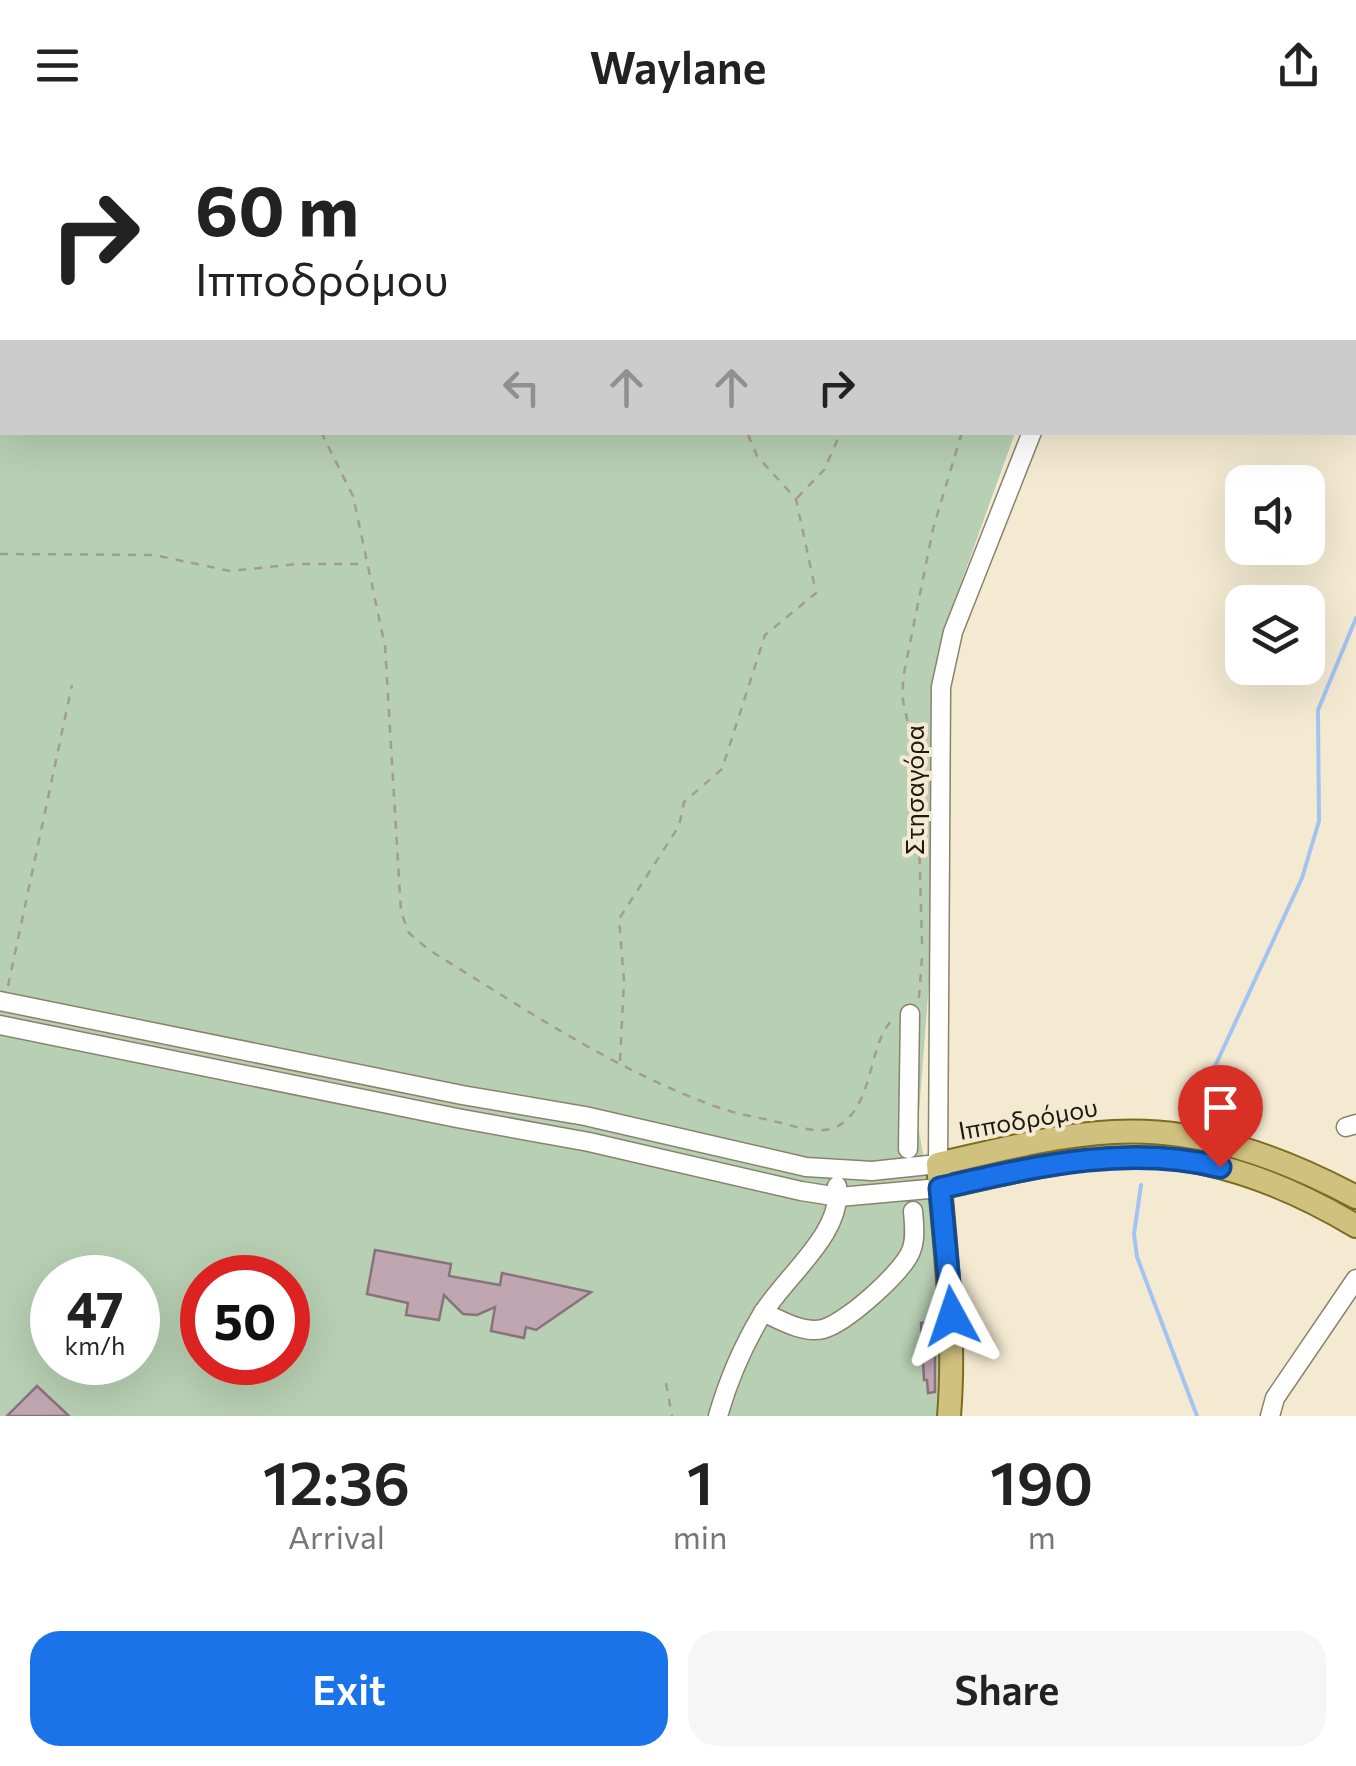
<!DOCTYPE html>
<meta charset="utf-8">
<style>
body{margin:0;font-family:Commissioner,sans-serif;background:#f6f6f6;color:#222;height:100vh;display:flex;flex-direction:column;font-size:38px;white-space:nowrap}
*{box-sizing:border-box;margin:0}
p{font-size:32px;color:#767676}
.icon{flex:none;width:55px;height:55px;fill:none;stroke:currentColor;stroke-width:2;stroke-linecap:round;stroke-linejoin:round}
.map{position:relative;height:1286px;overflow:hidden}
.panel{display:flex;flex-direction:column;background:#fff;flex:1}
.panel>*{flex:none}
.hud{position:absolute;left:0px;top:0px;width:1358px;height:305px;box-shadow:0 10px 40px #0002;background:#fff;color:#222;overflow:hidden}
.tools{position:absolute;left:1225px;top:335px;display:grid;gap:20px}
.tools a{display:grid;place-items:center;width:100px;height:100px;border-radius:20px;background:#fff;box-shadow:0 10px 40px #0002;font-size:50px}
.speed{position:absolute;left:30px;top:1125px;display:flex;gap:20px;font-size:50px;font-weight:700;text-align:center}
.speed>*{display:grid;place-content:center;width:130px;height:130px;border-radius:50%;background:#fff;box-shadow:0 10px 40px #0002;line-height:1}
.speed small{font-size:25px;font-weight:400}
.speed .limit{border:15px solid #d22;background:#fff;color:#111}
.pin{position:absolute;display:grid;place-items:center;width:85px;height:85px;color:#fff;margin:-102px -42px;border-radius:50% 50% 50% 0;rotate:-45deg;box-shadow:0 0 10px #0007}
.pin .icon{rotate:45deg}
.me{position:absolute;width:110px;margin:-55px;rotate:355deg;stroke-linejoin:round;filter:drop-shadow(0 0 8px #0008)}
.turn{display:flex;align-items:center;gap:35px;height:210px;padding:0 30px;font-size:45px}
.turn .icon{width:130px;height:130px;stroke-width:2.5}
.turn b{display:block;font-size:70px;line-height:85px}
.lanes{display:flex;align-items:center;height:95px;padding:0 30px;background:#0003;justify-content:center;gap:50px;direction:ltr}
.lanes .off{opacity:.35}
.eta{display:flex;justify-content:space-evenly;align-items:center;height:170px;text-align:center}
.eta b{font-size:60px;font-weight:600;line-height:70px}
.button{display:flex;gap:20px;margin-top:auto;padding:20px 30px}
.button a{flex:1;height:115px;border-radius:30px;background:#1a73e8;color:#fff;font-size:40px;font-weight:600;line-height:115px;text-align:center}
.button a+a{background:#f6f6f6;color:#222}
header{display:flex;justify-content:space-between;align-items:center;height:130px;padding:0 30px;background:#fff;font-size:45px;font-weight:600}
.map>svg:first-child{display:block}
</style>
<header><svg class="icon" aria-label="menu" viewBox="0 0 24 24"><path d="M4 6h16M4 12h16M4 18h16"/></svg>Waylane<svg class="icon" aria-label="share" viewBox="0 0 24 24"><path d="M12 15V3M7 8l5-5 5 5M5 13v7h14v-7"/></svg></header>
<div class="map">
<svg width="1356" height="1286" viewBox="0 0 1356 1286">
<rect width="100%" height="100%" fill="#f4ead2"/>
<!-- green -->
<path fill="#b7cfb3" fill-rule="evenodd" d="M0 0H1090L2 2V302L1015 303 944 500 934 548 931 826 918 996 938 1107 943 1176 940 1286H0ZM52 1148H138V1232H52ZM202 1148H288V1232H202Z"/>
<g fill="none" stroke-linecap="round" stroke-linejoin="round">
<!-- stream -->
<path stroke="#a3c3f0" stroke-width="4" d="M1356 111V114
M1181 984 1211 945 1302 748 1319 691 1318 580 1356 488
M1141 1055 1134 1104 1137 1127 1197 1286"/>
</g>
<!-- building -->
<path fill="#c0a6b1" stroke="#8a727d" stroke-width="2.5" d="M375 1120 451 1134 449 1146 500 1155 502 1143 591 1162 536 1200 526 1197 524 1208 491 1201 495 1177 477 1185 463 1184 444 1165 439 1190 406 1185 408 1173 367 1164Z
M935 1191V1262L928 1263 927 1250H924L921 1193Z
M37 1256 69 1286H7Z"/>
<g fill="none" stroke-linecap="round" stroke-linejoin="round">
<!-- minor-tunnel -->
<path stroke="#c9c0ab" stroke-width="18" stroke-dasharray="18 9" stroke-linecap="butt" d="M908 1022 913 1081"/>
<!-- minor casing -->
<g stroke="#8b826c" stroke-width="21">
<path id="minor" d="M1105 2 1106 0
M0 871 462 965 585 986 806 1037 872 1041 938 1034 941 557 953 502 1032 302
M0 895 457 988 589 1012 801 1061 839 1067 940 1058
M1346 997 1356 994
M908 1019 910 884
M763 1182C780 1190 804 1204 823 1199 846 1193 903 1142 911 1121 916 1109 914 1094 913 1081
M718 1286C728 1251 742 1218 761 1186 784 1147 844 1103 837 1056
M1270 1286 1275 1268 1356 1149"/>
</g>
<!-- major casing -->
<g stroke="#7e6b21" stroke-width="26">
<path id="major" d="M940 1058C997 1045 1056 1030 1115 1026 1200 1021 1284 1053 1356 1096
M949 1286C956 1201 945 1118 938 1034 995 1021 1054 1005 1113 1002 1199 997 1281 1027 1356 1067"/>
</g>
<!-- path -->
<path stroke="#a59d8b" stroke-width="2.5" stroke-dasharray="8 8" stroke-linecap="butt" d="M1042 2V0
M0 87 2 86
M321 302 353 366 385 516 401 782 409 803 429 820C522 877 614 940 717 977 736 984 757 987 777 992 793 996 820 1005 836 997 874 978 867 919 891 891
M797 368 824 340 841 302
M0 424 154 425 230 441 297 434H366
M922 814 917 635 903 571V548L933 399 962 302
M8 856 72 555
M919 868 922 827
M620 931 624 851 619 789 679 696 684 672 722 639 765 505 816 463 796 369 757 326 747 302
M666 1253 672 1286"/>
<!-- minor -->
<use href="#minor" stroke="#fff" stroke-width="18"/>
<!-- major -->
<use href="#major" stroke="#d1c17f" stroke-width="22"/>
</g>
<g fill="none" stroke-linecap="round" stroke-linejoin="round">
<!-- route casing -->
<g stroke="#114b97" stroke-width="25">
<path id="route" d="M952 1186 940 1058C1034 1037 1124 1014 1220 1037"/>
</g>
<!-- route -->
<use href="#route" stroke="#1a73e8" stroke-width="18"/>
</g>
<g text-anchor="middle" stroke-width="8" stroke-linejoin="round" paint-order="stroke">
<!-- street labels -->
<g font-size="25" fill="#1d1911" stroke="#f4ead2">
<text transform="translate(915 660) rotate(-90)" y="9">Στησαγόρα</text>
<text transform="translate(1028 989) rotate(-10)" y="9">Ιπποδρόμου</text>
</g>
</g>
</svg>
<div class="tools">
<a><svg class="icon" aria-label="sound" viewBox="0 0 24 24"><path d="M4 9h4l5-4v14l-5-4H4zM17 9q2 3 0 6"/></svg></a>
<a><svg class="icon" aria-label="layers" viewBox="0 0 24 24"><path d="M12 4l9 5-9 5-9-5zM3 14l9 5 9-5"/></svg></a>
</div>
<div class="speed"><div>47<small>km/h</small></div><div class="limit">50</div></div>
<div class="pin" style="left:1220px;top:1037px;background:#d93025"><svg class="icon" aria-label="arrive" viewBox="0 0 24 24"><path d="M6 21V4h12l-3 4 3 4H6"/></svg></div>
<svg class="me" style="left:952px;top:1186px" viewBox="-20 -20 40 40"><path d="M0-17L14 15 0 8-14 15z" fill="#1a73e8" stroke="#fff" stroke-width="4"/></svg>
<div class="hud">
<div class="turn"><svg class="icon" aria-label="right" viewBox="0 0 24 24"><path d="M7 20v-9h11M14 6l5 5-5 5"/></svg><div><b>60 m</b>Ιπποδρόμου</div></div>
<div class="lanes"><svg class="icon off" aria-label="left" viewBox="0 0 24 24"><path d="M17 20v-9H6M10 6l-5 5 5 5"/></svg><svg class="icon off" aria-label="ahead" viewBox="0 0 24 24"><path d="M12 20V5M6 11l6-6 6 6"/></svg><svg class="icon off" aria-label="ahead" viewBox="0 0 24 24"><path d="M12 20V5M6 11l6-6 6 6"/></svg><svg class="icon" aria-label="right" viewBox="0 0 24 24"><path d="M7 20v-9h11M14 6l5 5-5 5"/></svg></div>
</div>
</div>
<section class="panel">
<div class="eta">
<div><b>12:36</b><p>Arrival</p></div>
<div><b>1</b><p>min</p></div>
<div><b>190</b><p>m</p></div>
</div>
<div class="button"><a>Exit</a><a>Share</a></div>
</section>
